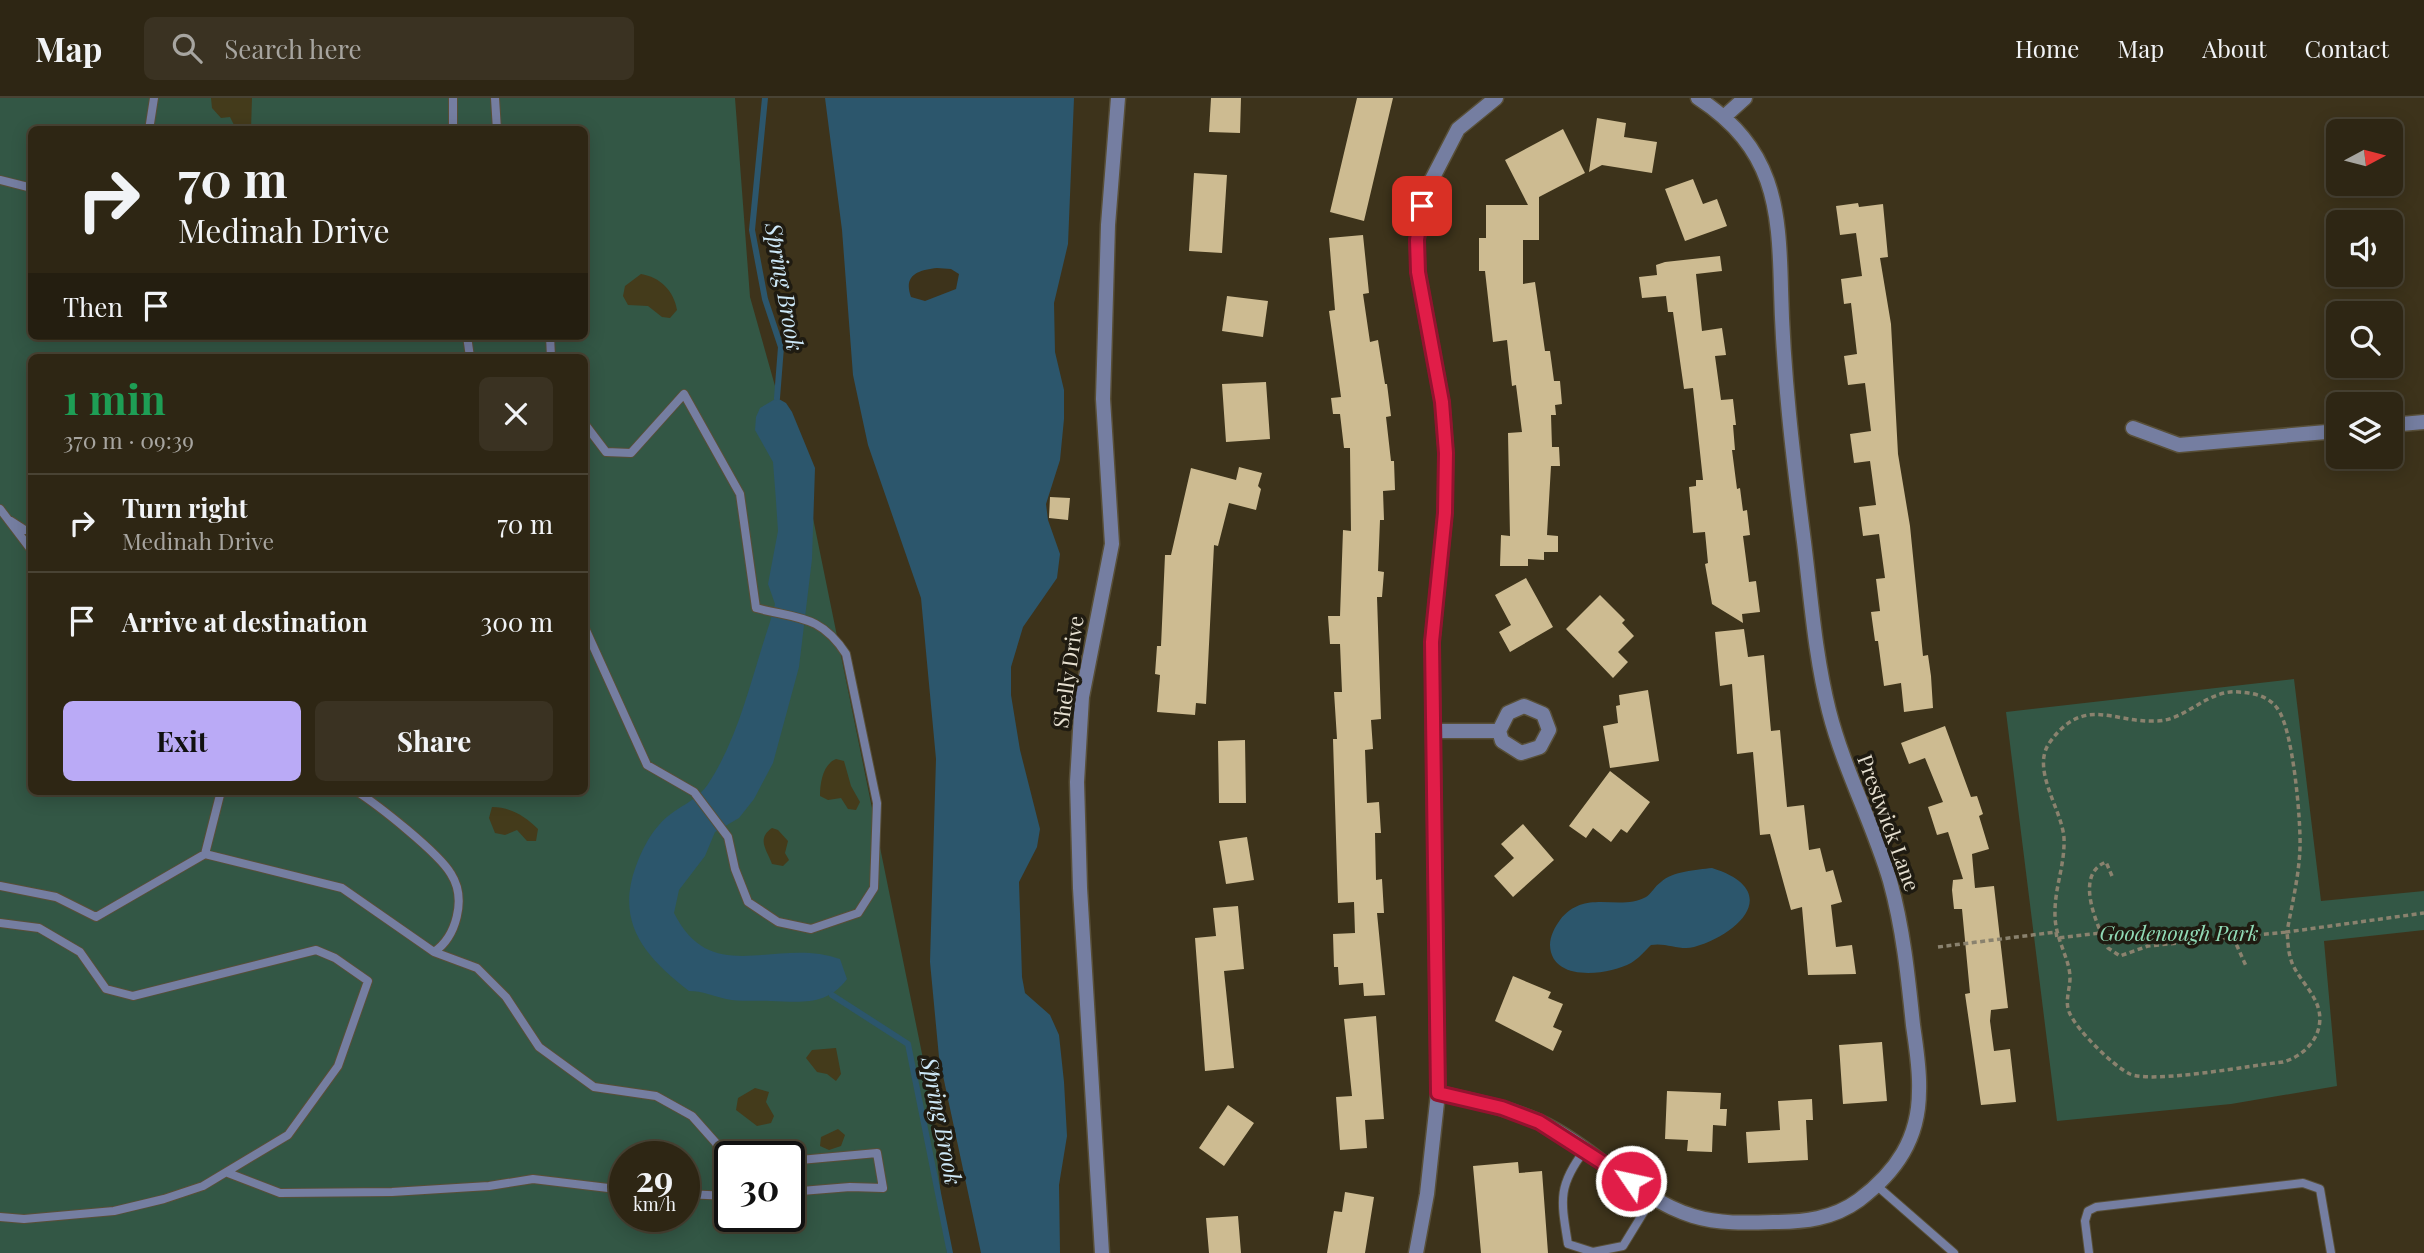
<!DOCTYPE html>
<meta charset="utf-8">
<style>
body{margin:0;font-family:"Playfair Display",serif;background:#3a3222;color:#f1f3f6;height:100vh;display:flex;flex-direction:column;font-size:26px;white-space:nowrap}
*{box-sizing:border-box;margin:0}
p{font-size:23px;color:#a7a5a0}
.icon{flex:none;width:38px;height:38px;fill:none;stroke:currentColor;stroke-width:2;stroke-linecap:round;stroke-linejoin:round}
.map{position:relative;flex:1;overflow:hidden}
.drawer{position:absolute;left:28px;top:256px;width:560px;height:441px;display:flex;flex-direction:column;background:#2e2614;border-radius:10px;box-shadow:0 4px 18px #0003,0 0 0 2px #494334}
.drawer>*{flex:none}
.top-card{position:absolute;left:28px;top:28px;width:560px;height:214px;border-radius:10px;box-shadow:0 4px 18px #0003,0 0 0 2px #494334;background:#2e2614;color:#f1f3f6;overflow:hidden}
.needle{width:46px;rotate:83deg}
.tools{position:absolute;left:2326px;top:21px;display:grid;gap:14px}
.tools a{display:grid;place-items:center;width:77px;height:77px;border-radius:10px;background:#2e2614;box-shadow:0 4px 18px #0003,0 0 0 2px #494334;font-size:35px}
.speed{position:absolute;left:609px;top:1043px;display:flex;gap:14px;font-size:35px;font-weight:700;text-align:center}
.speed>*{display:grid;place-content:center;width:91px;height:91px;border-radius:50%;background:#2e2614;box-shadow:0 4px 18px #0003,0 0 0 2px #494334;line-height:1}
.speed small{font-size:18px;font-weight:400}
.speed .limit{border:4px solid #111;border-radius:10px;background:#fff;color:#111}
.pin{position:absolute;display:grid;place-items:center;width:60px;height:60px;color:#fff;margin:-30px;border-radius:14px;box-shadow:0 4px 10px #0006}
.me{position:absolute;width:77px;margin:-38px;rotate:304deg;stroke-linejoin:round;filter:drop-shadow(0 0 5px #0008)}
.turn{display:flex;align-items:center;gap:24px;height:147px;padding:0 35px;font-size:32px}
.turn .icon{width:91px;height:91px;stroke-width:2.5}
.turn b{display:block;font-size:49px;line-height:60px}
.then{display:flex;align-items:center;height:66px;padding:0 35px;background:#0003;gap:14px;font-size:26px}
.round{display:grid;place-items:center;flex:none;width:74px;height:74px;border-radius:10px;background:#3a3222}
.overview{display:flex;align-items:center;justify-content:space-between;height:119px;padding:0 35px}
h1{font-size:42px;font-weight:700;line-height:52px;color:#1e9e55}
.button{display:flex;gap:14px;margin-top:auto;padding:14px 35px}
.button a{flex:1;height:80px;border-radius:10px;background:#baaaf6;color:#111;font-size:28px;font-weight:700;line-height:80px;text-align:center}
.button a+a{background:#3a3222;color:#f1f3f6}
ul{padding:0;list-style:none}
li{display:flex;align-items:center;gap:21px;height:98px;padding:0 35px;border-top:2px solid #494334}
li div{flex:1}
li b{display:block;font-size:26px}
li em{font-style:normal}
header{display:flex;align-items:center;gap:42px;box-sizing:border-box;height:98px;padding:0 35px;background:#2e2614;border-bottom:2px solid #494334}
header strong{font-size:33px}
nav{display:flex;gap:38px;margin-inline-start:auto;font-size:24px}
.search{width:490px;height:63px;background:#3a3222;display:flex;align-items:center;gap:18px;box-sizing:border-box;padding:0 24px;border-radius:10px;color:#a7a5a0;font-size:26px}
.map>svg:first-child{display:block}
</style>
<header>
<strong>Map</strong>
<div class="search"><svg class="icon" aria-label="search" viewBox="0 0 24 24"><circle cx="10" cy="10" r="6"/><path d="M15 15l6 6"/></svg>Search here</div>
<nav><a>Home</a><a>Map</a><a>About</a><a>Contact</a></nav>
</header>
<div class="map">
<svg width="2424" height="1155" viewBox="0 0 2424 1155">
<rect width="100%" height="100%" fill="#3d331b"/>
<!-- green -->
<path fill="#335745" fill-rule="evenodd" d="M0 0H735L750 199 784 320 802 366 930 995 947 1155H0ZM32 32H584V238H32ZM32 259H584V693H32ZM625 1059H684V1118H625ZM730 1059H789V1118H730Z
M2294 581 2321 803 2424 793V832L2324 843 2337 988 2231 1006 2057 1023 2006 614Z"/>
<!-- sand -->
<path fill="#443b1b" d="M252 0 251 31H236L230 19 221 20 212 10 211 0Z
M641 176C660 179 674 193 677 212L670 220 662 219 648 208 628 207 623 198 625 188Z
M836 661 844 663 851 688 860 704 856 712 848 711 841 700 828 702 820 698C820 685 823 666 836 661Z
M492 709C510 709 525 718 538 731L536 743H527L517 732 505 737 495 735 489 720Z
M772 730 778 732 788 743 785 755 789 762 783 768 772 766C767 752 756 741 772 730Z
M836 950 841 976 836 983 827 976 817 974 806 960 812 952Z
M755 990 769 994 766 1004 774 1018 771 1025 757 1028 736 1012 738 1000Z
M838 1031 845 1037 841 1048 829 1052 820 1048 821 1039Z"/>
<!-- water -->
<path fill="#2c566c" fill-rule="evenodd" d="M825 0H1074L1068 146 1054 205 1055 254 1064 292V321L1060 362 1046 406 1048 422 1060 456 1057 480 1023 529 1011 569V597L1020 652 1040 731 1037 749 1019 784 1022 879 1025 895 1050 917 1059 937 1064 984 1067 1038 1059 1087 1060 1155H981L939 959 930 864 936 661 921 500 868 347 853 277 842 132ZM937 170 951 171 959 176 956 191 925 203 911 199C903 177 918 172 937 170Z
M777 300 786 305 792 314 815 370 812 461 799 569 773 665 754 701 739 720 715 734 705 758 679 792 674 815C712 891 776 838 840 861L847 881C827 908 801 904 771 903 756 902 741 904 726 901 713 898 703 893 689 893 645 859 615 825 636 768 641 754 649 738 659 727 675 708 697 705 710 683 740 636 752 577 770 524L775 506 768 486 778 433 776 403 773 364 755 332 756 319 760 310Z
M1712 770C1782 792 1742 835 1694 849 1680 853 1666 844 1651 847 1645 853 1638 861 1631 865 1609 877 1551 885 1550 847 1550 838 1555 829 1560 822 1585 790 1619 814 1646 799 1651 796 1655 788 1661 784 1673 773 1696 772 1712 770Z"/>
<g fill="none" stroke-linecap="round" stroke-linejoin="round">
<!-- stream -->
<path stroke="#2c566c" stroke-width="6" d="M765 0 752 132 765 201 781 249 777 300
M832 897 908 946 950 1155"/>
</g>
<!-- building -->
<path fill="#cdbb91" d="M1211 0H1241L1240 35 1209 34Z
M1357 0H1393L1364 123 1330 114Z
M1597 20 1626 25 1624 39 1657 44 1652 75 1602 67 1589 74Z
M1563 31 1585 75 1539 99V142H1523V186L1535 184 1545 253H1550L1554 283H1560L1562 306 1555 307 1556 317H1551L1552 349H1559L1560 368H1551L1547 437 1558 438V454H1544V462L1528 461V468H1500L1501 437 1510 438 1508 335 1522 334 1516 287 1512 288 1507 242 1493 244 1485 173H1479V140H1486V107H1528L1505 62Z
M1194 75 1227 77 1222 155 1189 153Z
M1693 81 1703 106 1717 101 1727 128 1685 143 1665 91Z
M1858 105 1859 109 1883 106 1888 159 1880 160 1891 226 1898 356 1910 428 1923 558 1928 557 1931 578 1933 610 1904 614 1901 585 1884 588 1878 543H1875L1871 514 1880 513 1876 481 1885 480 1879 436 1863 438 1859 409 1876 407 1870 363 1854 365 1850 336 1871 333 1865 285 1848 287 1844 258 1857 256 1851 205 1844 206 1841 181 1862 178 1856 135 1840 137 1836 108Z
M1363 137 1369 195 1363 196 1370 244 1378 242 1385 286H1387L1391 318 1386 319 1391 363H1394L1395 392 1383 393 1384 422H1380L1378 473 1384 474 1382 499H1377L1381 621 1371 622 1373 651 1365 652 1367 705 1379 704 1381 735H1375L1376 782 1382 781 1384 815H1377L1385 897 1364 898 1363 885 1339 887 1338 869H1334L1333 836 1355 835 1354 804 1338 805 1333 641H1337L1334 594H1342L1340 546H1330L1328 518H1340L1343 432 1351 433 1350 350H1344L1340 316H1333L1331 300 1341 299 1329 213 1335 212 1329 140Z
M1720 158 1722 173 1696 176 1702 233 1722 230 1726 257 1715 258 1721 302 1733 301 1736 327H1733L1735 352H1732L1737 391 1740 390 1743 413 1747 412 1750 437 1743 438 1749 484 1756 483 1760 514 1742 516 1743 525 1712 506 1705 466 1708 465 1705 434 1693 435 1689 389 1696 388V382H1703L1693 290 1684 291 1673 214H1668L1666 198 1642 200 1639 179 1657 177 1656 167 1665 164Z
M1227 198 1268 203 1263 239 1222 233Z
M1266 284 1270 341 1226 344 1222 286Z
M1239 369 1262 375 1258 388 1261 391 1256 412 1229 405 1218 448 1214 447 1206 606 1196 605 1195 617 1157 614 1160 577 1155 576 1157 548H1161L1165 457H1171L1191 370 1236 382Z
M1050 399 1070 400 1068 422 1049 420Z
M1526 480 1553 529 1510 554 1499 534 1511 527 1495 497Z
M1600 497 1625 522 1622 525 1634 538 1618 554 1628 564 1613 580 1566 531Z
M1744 531 1748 559 1764 557 1771 633 1780 632 1787 709 1804 707 1809 752 1820 750 1826 774 1833 772 1842 804 1831 807 1836 849 1852 847 1856 876 1808 877 1802 809 1791 812 1770 736 1760 737 1753 654 1737 656 1732 586 1720 588 1718 567 1715 534Z
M1648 592 1659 663 1610 670 1603 628 1618 625 1616 608 1620 607 1619 597Z
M1945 628 1971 699 1977 698 1983 716 1979 718 1989 751 1972 756 1975 790 1994 788 2008 910 1991 912 1990 923 1994 953 2010 951 2016 1004 1981 1007 1965 896 1970 895 1962 811H1954L1952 792 1953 782 1963 781 1948 734 1937 737 1928 709 1943 704 1925 660 1909 666 1901 645Z
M1245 642 1246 705H1219L1218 643Z
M1610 673 1650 704 1627 735 1621 731 1611 744 1593 730 1586 740 1569 728Z
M1523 726 1554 762 1513 799 1494 778 1514 760 1501 746Z
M1247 739 1254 782 1226 786 1219 743Z
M1238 808 1244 871 1224 873 1234 970 1205 973 1195 840 1216 838 1213 810Z
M1513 878 1551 894 1548 900 1563 906 1553 929 1562 933 1553 953 1495 923Z
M1376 918 1384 1021 1365 1022 1367 1050 1340 1052 1336 999 1352 998 1344 921Z
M1882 944 1887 1003 1843 1006 1839 947Z
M1667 993 1721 995 1720 1011H1727L1726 1028 1713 1027 1712 1054 1687 1053 1688 1042 1665 1041Z
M1812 1001 1813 1022H1806L1808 1062 1748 1065 1746 1034 1780 1032 1778 1003Z
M1228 1007 1254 1025 1224 1068 1199 1050Z
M1518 1064 1519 1075 1542 1073 1548 1155H1481L1473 1068Z
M1345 1094 1374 1099 1365 1155H1327L1334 1113 1342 1114Z
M1238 1118 1241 1155H1209L1206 1120Z"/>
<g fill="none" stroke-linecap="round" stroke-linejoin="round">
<!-- service casing -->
<g stroke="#584f38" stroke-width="10">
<path id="service" d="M453 0V32
M495 0 497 32
M149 32 154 0
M0 82 32 90
M467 238 470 259
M550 238 551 259
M584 325 606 354 631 355 684 296 740 396 756 510C797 521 820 516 846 556L877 705 874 790 858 815 811 831 778 824 748 804 735 771 728 739 694 694 647 667 584 528
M0 411 32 453
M11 423 25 432H32
M221 693 205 756 342 790 434 854C456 839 467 801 451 776 439 755 378 707 356 693
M0 788 56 799 96 819 205 756
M0 825 39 830 80 854 106 891 133 898 316 852 335 860 368 883 338 968 288 1037 203 1088 164 1101 114 1113 24 1121 0 1119
M434 854 477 870 506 899 539 949 594 989 656 998 692 1018 716 1045
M1585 1052C1557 1088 1561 1103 1568 1146L1593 1154 1623 1148 1653 1099
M789 1063 877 1055 883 1090 850 1089 789 1094
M228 1075 280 1095 392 1094 489 1088 533 1081 625 1092
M730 1082 716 1045 743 1059
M1876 1087 1954 1155
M684 1096 730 1098
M2089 1155 2085 1123 2088 1113 2096 1109 2303 1085 2320 1091 2331 1155"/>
</g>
<!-- minor casing -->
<g stroke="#584f38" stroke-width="17">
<path id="minor" d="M1725 18 1745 0
M2390 327 2424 324
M2133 330 2179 347 2338 333
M1436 633H1499L1502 643 1521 655 1540 649 1549 632 1543 616 1524 608 1508 615 1499 633
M1438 995C1472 1003 1507 1009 1540 1024 1594 1049 1635 1100 1693 1118 1719 1126 1746 1125 1774 1124 1804 1124 1833 1121 1859 1102 1896 1074 1919 1041 1919 993 1920 971 1916 949 1913 927 1908 878 1903 830 1890 783 1873 725 1844 672 1829 613 1815 558 1811 500 1804 444 1793 359 1783 276 1781 191 1779 107 1774 50 1698 0
M1102 1155 1080 790 1077 684 1082 599 1112 446 1103 301 1108 127 1118 0
M1416 1155 1427 1096 1438 995 1432 544 1445 415 1446 355 1442 304 1418 174 1417 142 1428 89 1458 31 1496 0"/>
</g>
<!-- path -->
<path stroke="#8a826e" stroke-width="3.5" stroke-dasharray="5 3.5" stroke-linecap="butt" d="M2112 778 2106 764C2073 777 2098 829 2108 850L2120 858 2148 848 2287 834C2288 843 2288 853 2291 862 2295 875 2307 887 2314 900 2330 928 2311 956 2283 964 2253 967 2153 986 2130 976 2113 968 2078 933 2070 916 2064 904 2070 892 2070 880 2070 860 2054 840 2055 814 2055 788 2065 767 2064 740 2062 711 2030 671 2050 644 2084 597 2113 625 2156 623 2186 623 2207 591 2239 594 2254 595 2268 598 2277 610 2293 629 2301 723 2300 750 2299 778 2292 806 2287 834L2424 815
M2233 839 2246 868
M1938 849 2056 834 2057 840 2101 835"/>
<!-- service -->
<use href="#service" stroke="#757ea1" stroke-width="8"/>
<!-- minor -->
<use href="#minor" stroke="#757ea1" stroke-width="14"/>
</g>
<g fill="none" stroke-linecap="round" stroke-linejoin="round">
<!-- route casing -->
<g stroke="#92132f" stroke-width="18">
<path id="route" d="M1422 108 1417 142 1418 174 1442 304 1446 355 1445 415 1432 544 1438 995 1502 1010 1539 1024 1631 1083"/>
</g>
<!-- route -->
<use href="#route" stroke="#e11d48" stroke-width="12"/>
</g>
<g text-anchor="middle" stroke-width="7" stroke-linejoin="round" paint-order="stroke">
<!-- street labels -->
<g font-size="21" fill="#e6e0d1" stroke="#1f1b11">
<text transform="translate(1069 574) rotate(-82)" y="7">Shelly Drive</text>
<text transform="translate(1888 725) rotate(70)" y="7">Prestwick Lane</text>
</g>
<!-- park labels -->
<g font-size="21" font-style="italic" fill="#91dbb6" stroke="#1f1b11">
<text x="2179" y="843">Goodenough Park</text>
</g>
<!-- water labels -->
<g font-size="23" font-style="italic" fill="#cde8f8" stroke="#1f1b11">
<text transform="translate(784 189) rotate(80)" y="8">Spring Brook</text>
<text transform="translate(941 1023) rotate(79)" y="8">Spring Brook</text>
</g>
</g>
</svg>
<div class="tools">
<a><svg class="needle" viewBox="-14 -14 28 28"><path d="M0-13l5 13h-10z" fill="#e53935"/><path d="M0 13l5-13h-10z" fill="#a7a5a0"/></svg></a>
<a><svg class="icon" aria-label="sound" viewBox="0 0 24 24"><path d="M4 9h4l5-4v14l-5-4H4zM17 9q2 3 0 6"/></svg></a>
<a><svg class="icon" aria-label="search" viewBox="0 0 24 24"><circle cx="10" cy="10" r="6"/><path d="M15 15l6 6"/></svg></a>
<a><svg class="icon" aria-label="layers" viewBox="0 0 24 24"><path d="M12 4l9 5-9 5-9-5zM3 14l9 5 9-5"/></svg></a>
</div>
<div class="speed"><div>29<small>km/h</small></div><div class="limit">30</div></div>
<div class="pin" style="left:1422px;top:108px;background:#d93025"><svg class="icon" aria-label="arrive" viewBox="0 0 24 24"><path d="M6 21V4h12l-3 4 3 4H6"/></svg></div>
<svg class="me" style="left:1631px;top:1083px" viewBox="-20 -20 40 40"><circle r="17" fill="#e11d48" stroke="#fff" stroke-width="3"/><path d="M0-11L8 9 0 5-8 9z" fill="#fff"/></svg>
<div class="top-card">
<div class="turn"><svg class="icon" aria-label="right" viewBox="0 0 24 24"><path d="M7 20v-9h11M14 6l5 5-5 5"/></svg><div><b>70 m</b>Medinah Drive</div></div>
<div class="then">Then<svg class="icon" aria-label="arrive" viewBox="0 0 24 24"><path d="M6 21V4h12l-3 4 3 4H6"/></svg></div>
</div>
<section class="drawer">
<div class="overview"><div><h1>1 min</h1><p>370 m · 09:39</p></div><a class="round"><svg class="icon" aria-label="close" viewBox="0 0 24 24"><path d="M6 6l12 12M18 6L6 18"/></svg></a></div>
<ul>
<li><svg class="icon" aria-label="right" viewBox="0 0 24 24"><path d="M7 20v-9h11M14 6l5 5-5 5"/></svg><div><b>Turn right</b><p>Medinah Drive</p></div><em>70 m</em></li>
<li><svg class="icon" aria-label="arrive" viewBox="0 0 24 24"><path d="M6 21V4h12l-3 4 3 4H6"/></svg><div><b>Arrive at destination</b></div><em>300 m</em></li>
</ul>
<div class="button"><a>Exit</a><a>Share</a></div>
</section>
</div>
